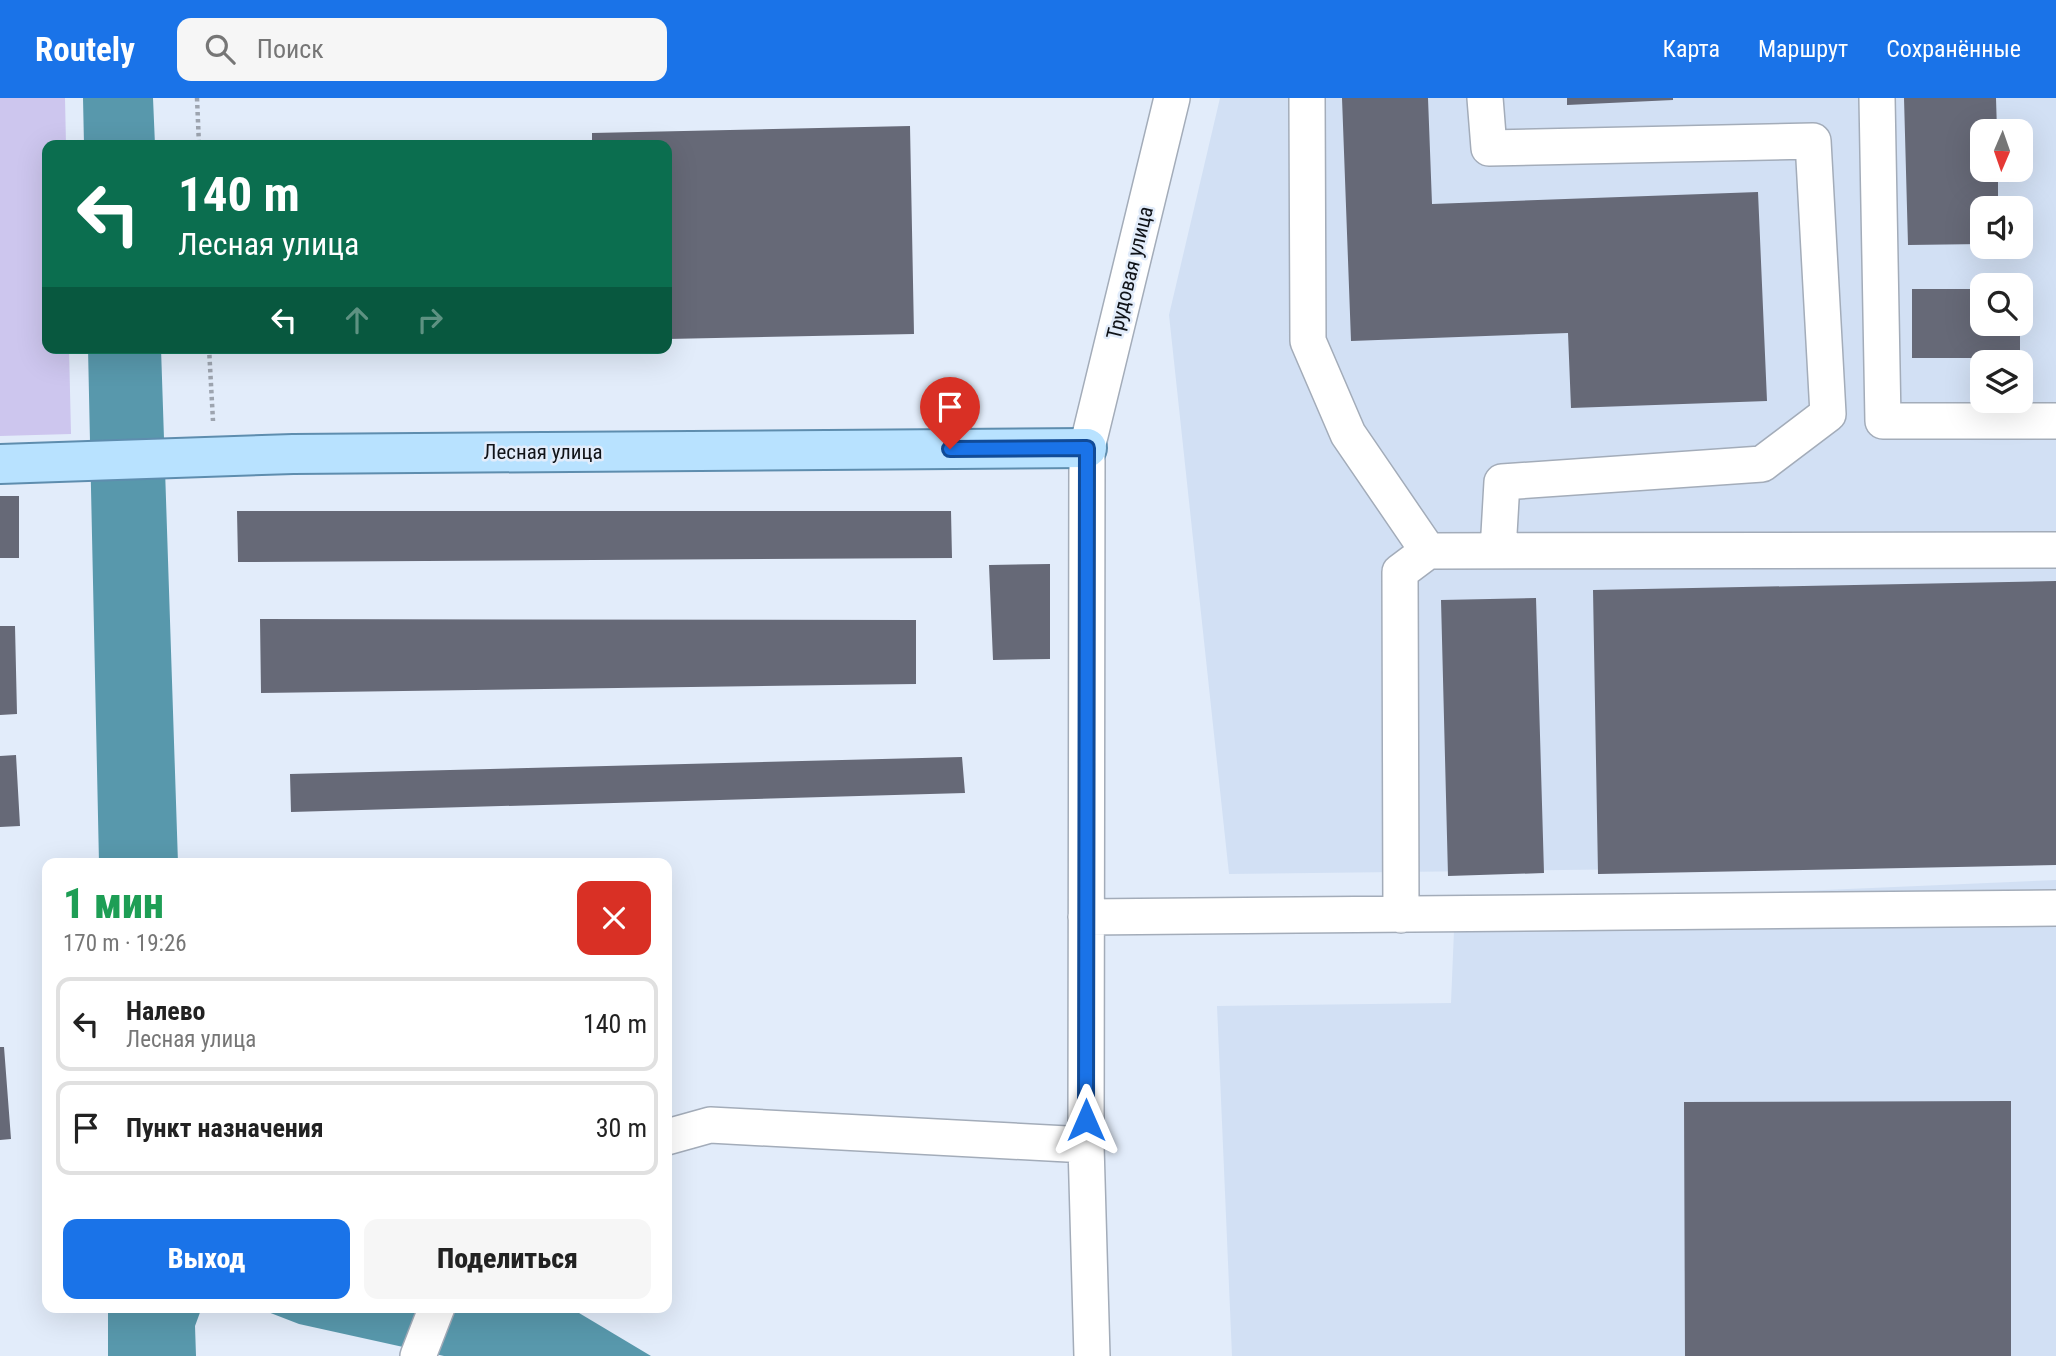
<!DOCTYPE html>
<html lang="ru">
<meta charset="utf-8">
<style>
body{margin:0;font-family:"Roboto Condensed",sans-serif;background:#f6f6f6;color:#222;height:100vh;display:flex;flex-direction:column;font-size:26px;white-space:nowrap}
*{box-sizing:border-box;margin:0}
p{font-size:23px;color:#767676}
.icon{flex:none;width:38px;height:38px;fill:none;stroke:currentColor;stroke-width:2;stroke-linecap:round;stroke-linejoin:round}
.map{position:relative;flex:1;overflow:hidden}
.panel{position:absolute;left:42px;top:760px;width:630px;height:455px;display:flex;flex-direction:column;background:#fff;border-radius:14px;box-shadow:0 7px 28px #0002}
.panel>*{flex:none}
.hud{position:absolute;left:42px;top:42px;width:630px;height:214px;border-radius:14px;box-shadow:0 7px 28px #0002;background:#0b6e4f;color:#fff;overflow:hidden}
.needle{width:46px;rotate:182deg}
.fabs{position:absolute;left:1970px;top:21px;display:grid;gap:14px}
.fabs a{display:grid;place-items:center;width:63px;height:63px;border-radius:14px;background:#fff;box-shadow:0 7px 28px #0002;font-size:35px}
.pin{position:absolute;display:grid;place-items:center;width:60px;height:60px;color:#fff;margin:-72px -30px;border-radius:50% 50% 50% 0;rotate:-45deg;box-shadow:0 0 7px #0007}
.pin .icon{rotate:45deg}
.me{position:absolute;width:77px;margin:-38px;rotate:0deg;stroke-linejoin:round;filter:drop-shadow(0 0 5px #0008)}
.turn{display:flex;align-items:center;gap:24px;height:147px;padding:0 21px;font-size:32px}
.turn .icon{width:91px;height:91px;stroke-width:2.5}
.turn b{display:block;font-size:49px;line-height:60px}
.lanes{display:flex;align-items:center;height:66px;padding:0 21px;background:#0003;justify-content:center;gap:35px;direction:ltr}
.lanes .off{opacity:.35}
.round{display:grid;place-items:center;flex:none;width:74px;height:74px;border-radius:14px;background:#f6f6f6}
.head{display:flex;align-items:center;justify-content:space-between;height:119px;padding:0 21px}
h1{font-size:42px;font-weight:800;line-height:52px;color:#1e9e55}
.action{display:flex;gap:14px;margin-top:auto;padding:14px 21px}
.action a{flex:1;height:80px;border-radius:14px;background:#1a73e8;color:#fff;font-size:28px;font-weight:800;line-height:80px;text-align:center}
.action a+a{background:#f6f6f6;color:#222}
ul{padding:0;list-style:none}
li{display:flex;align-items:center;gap:21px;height:94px;margin:0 14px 10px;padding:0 7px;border:4px solid #e0e0e0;border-radius:14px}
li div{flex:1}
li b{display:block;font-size:26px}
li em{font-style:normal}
header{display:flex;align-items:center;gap:42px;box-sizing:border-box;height:98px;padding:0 35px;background:#1a73e8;color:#fff}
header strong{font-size:33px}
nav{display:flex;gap:38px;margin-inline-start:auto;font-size:24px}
.search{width:490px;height:63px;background:#f6f6f6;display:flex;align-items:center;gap:18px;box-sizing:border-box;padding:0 24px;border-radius:14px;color:#767676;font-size:26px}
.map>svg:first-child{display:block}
</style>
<header>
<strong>Routely</strong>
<div class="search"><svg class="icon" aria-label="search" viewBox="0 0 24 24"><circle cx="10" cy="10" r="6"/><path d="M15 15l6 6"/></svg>Поиск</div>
<nav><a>Карта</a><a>Маршрут</a><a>Сохранённые</a></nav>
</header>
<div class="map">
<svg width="2056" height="1258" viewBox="0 0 2056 1258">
<rect width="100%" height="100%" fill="#e2ecfa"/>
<!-- built -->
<path fill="#d2e0f4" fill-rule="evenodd" d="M1220 0H2056V766L1229 776 1169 217ZM1983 33H2021V72H1983ZM1983 110H2021V149H1983ZM1983 187H2021V226H1983ZM1983 264H2021V303H1983Z
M2056 782V1258H1232L1217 908 1451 905 1455 808Z"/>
<!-- green -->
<path fill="#cdc6ee" d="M0 0H65L66 47H47V250H69L71 336 0 338Z"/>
<!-- water -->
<path fill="#5898ac" d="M83 0H153L155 47H84Z
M88 250H161L178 765H99Z
M108 1209H202L195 1228 196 1258H108Z
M255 1209H569L651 1258H444L299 1226Z"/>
<!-- building -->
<path fill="#666977" d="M1342 0H1428L1432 106 1758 94 1767 303 1571 310 1568 235 1351 243Z
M1567 0H1673V2L1567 7Z
M1904 0H1996L1997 33H1983V72H1998V110H1983V146L1908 147Z
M910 28 914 236 667 241V47H592V35Z
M1912 191H1983V226H2020V260H1912Z
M230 250H324V252L230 256Z
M0 398H19V460H0Z
M237 413H951L952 460 238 464Z
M1050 466V561L993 562 989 467Z
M2056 483V767L1598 776 1593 492Z
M1536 500 1544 775 1448 778 1441 502Z
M260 521 916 522V586L261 595Z
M0 528H15L17 616 0 617Z
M16 657 20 728 0 729V658Z
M962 659 965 695 291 714 290 676Z
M0 949H4L11 1041 0 1042Z
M2011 1003V1258H1685L1684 1004Z"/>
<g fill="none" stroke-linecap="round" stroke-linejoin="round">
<!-- minor casing -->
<g stroke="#a3acb9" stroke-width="38">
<path id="minor" d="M1307 0 1308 243 1348 336 1428 453
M1485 0 1489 50 1813 43 1828 316 1762 366 1502 384 1498 453
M1877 0 1883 323H2056
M1401 817 1400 474 1428 453 2056 452
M1086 819 2056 810
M667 1039 710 1027 1086 1047
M418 1258 437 1209
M1092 1258 1086 1047 1087 350 1172 0"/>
</g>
<!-- major casing -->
<g stroke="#5e8dae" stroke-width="42">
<path id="major" d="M0 366 293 356 1087 350"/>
</g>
<!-- path -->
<path stroke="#9da4af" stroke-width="4.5" stroke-dasharray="3.5 3.5" stroke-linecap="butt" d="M197 0 199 47
M209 250 213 323"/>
<!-- minor -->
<use href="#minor" stroke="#fff" stroke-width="35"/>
<!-- major -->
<use href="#major" stroke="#b8e2ff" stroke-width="38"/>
</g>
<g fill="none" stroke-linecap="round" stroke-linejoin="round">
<!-- route casing -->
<g stroke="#114b97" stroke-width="18">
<path id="route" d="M950 351 1087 350 1086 1022"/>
</g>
<!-- route -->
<use href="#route" stroke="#1a73e8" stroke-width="12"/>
</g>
<g text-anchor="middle" stroke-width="5" stroke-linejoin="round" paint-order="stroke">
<!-- street labels -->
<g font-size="21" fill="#101318" stroke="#e2ecfa">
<text transform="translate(1130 175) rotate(-76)" y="7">Трудовая улица</text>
<text x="543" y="361">Лесная улица</text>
</g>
</g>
</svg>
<div class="fabs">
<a><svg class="needle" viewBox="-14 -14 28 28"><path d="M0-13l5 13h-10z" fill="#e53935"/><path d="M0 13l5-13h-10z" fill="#767676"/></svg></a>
<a><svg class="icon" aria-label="sound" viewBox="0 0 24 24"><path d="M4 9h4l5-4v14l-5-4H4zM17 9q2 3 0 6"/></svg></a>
<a><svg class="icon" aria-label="search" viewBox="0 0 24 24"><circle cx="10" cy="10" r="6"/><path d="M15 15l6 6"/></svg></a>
<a><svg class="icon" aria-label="layers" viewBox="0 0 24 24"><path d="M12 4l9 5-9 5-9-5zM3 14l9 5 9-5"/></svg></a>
</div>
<div class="pin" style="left:950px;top:351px;background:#d93025"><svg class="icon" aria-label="arrive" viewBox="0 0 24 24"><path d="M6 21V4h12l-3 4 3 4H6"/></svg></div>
<svg class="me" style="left:1086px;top:1022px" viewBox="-20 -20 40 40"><path d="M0-17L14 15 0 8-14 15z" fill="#1a73e8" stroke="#fff" stroke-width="4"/></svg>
<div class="hud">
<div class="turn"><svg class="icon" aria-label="left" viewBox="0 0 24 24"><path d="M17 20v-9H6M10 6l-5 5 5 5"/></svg><div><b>140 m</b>Лесная улица</div></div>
<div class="lanes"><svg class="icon" aria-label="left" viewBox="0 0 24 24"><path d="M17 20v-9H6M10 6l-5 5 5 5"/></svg><svg class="icon off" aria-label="ahead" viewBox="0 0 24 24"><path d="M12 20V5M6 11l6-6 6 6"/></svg><svg class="icon off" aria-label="right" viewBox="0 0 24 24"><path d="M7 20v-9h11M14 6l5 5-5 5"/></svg></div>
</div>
<section class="panel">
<div class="head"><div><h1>1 мин</h1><p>170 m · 19:26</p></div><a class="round" style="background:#d93025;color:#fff"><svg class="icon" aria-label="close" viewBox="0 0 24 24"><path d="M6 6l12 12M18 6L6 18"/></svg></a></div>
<ul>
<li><svg class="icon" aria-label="left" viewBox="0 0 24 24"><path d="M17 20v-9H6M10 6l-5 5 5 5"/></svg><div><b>Налево</b><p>Лесная улица</p></div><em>140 m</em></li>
<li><svg class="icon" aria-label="arrive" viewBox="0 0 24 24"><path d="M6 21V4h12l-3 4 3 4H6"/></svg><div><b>Пункт назначения</b></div><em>30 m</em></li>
</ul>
<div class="action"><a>Выход</a><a>Поделиться</a></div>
</section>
</div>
